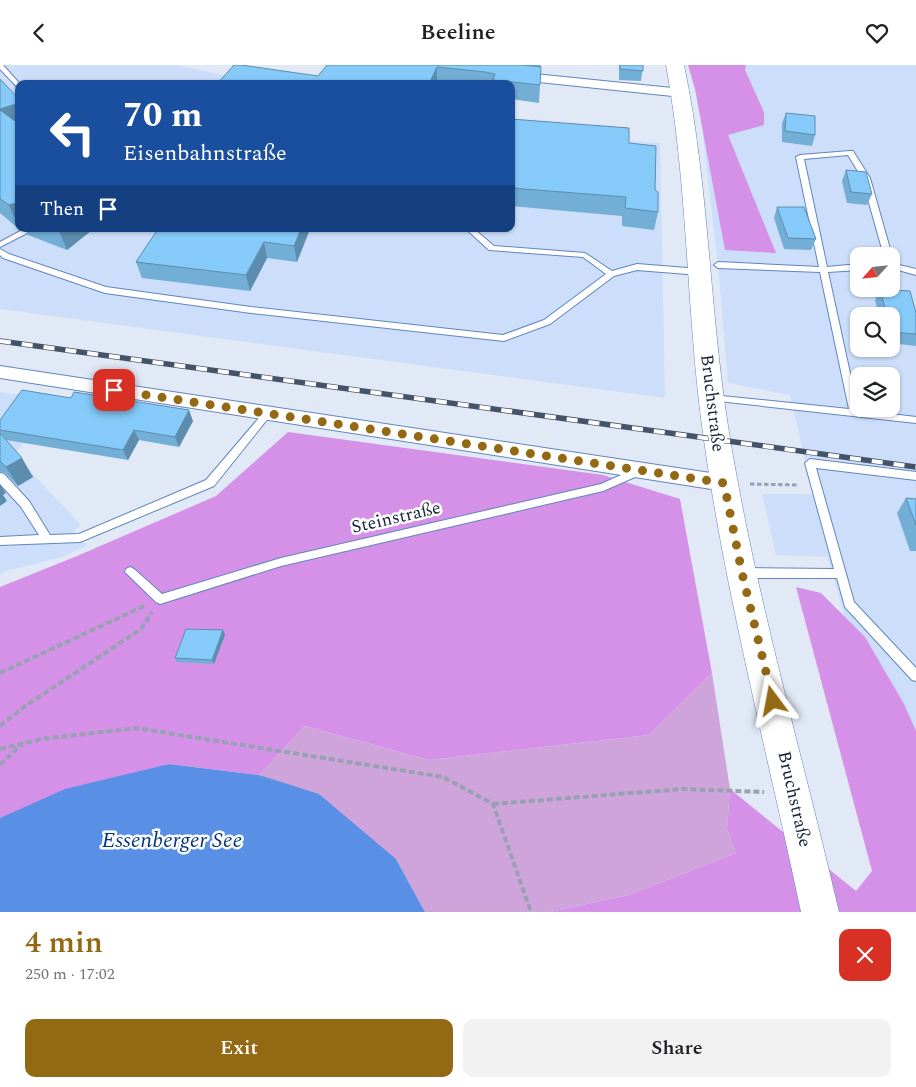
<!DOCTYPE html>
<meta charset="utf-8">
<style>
body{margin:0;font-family:Spectral,serif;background:#f2f2f2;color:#202124;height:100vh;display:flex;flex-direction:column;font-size:19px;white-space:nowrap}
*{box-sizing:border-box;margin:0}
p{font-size:16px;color:#757577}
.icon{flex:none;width:28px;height:28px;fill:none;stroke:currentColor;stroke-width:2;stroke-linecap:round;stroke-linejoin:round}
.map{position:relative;height:847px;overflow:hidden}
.sheet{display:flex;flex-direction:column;background:#fff;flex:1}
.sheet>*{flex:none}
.banner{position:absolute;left:15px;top:15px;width:500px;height:152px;border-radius:10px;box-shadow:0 1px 4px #0004;background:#1a4fa0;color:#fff;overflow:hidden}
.needle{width:32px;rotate:243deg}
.fabs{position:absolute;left:850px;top:182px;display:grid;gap:10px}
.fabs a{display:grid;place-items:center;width:50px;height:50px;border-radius:10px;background:#fff;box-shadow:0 1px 4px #0004;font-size:25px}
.pin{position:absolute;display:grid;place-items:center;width:42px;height:42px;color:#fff;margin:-21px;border-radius:10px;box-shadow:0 2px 8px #0006}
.me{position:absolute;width:55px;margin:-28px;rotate:347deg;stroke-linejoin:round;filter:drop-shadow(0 0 4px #0008)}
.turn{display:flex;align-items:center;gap:18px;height:105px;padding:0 25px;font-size:22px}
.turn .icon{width:65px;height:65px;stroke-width:2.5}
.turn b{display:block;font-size:35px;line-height:42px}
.then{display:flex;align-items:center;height:48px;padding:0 25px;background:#0003;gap:10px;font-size:19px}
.round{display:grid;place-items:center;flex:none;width:52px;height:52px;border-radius:10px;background:#f2f2f2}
.headline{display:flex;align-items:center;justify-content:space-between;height:85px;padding:0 25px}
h1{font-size:30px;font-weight:600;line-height:38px;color:#946914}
.primary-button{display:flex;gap:10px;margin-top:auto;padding:10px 25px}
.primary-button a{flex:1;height:58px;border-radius:10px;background:#946914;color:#fff;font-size:20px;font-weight:600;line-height:58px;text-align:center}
.primary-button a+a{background:#f2f2f2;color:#202124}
header{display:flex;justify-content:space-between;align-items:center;height:65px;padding:0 25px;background:#fff;font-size:22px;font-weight:600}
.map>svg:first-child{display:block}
</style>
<header><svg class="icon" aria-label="back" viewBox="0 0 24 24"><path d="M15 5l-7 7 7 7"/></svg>Beeline<svg class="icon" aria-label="heart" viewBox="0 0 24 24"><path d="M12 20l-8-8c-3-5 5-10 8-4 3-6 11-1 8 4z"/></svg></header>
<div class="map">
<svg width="916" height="847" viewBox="0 0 916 847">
<rect width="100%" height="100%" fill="#e1e9f6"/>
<!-- built -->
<path fill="#ccdef9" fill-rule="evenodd" d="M0 0H176L244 14 251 19H19V164H511V67L660 78 665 333 0 244Z
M690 0H916V789L827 492 776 490 762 429H813L790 330 728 318 718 200 698 29ZM859 191H891V224H859ZM859 251H891V284H859ZM859 311H891V344H859Z
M0 327 52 334 15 390 81 460 74 465 87 481 59 493 6 506 0 510Z"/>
<!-- green -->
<path fill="#cfa4db" d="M712 608 730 724 727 764 736 788 629 830 550 847H425L396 794 259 710 305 661 429 695 649 670Z"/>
<!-- forest -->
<path fill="#d591e7" d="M688 0H746L745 5 764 47V60L728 70 776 188 725 185 695 24Z
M288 367 603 410 680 434 712 608 649 670 429 695 305 661 259 710 169 699 0 753V522L77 491 216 431Z
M796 522 821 528 865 572 904 639 916 666V847H550L629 830 736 788 727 764 730 724 856 826 872 806Z"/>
<!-- water -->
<path fill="#5990e5" d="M169 699 259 710 319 729 396 794 425 847H0V753L65 724Z"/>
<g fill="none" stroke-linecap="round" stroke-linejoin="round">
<!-- lane casing -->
<g stroke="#6186be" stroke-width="2">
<path id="lane" d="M0 0H3L20 19 19 24 0 4Z
M850 86H853L870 113 892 191 891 192 884 191 862 113 848 90 804 94 827 202 859 199V205L828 207 858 345 916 352V358L709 335 707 333 712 330 849 344 820 207 718 203 714 200 718 197 819 202 796 92 800 90Z
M24 164H27L31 166 0 182V177Z
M466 164H474L494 181 585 188 612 206 637 199 700 204 704 207 700 210 637 205 614 211 550 259 504 276 251 248 105 228 3 193 0 190V184L9 189 106 222 251 242 503 270 544 255 606 209 583 192 489 185Z
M891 198 916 204V210L891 203Z
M267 346 272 349 270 351 214 421 80 477 0 480V472L39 470 21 442 0 419V408L4 409 29 436 50 470 79 469 206 415 264 347Z
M810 394 916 407V415L816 403 854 537 916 603V616L912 615 845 542 837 513H743L739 511 738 508 739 505 743 503 834 504 805 398Z
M639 402 642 403 644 406 642 409 603 426 281 501 160 539 156 537 125 507 126 504 130 502 134 504 162 529 281 493 601 419Z"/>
</g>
<!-- street casing -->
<g stroke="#6186be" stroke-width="2">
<path id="street" d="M515 7 682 24 689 28 682 32 510 14 509 11Z
M0 301 724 410 731 412 734 418 731 424 724 426 0 313Z"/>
</g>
<!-- secondary casing -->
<g stroke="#6186be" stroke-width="1">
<path id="secondary" d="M666 0H684C709 119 709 241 728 361 754 525 801 685 839 847H801C767 685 724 525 702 361 686 241 688 119 666 0Z"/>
</g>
<!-- path-far1 -->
<path stroke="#97a1b2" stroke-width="3" stroke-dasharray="4.5 2.5" stroke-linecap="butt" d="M750 419 798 420"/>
<!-- path -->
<path stroke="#97a1b2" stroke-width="4" stroke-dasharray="6 3" stroke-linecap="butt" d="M0 608 144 541
M0 661 24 642 141 564 152 547
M0 684 42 674 136 663 443 712 493 739 531 847
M0 700 21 680
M493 739 682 724 764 727"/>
<!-- lane -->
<use href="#lane" fill="#fff" fill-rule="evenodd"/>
<!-- street -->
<use href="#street" fill="#fff" fill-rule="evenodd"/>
<!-- secondary -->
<use href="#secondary" fill="#fff" fill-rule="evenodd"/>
<!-- rail casing -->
<g stroke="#455267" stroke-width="5.5">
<path id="rail" d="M0 276 916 402"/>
</g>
<!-- rail -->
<use href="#rail" stroke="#fff" stroke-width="4" stroke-dasharray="11" stroke-linecap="butt"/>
</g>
<!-- wall -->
<path fill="#72aed5" d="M327 0H541L539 38 511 34V19H217L318 11Z
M619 0H643L641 16 619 15Z
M0 14 19 34V164L0 148Z
M786 48 815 70 812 81 782 77V58Z
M511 54 629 78 655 125 658 147 654 165 622 161V151L511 141Z
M846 105 872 129 867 140 847 138 842 116Z
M777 142 816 174 811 185 784 184 774 153Z
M25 164H92V165L67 185 28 170Z
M158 164H310L297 197 267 193 250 226 142 213 136 197Z
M880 224 916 248V281L891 278V251H879L875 235Z
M0 355 193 356 179 382 139 375 128 395 6 375 33 412 18 421 5 408 0 407Z
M906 433 916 434V486H910L897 448Z
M223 565 225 570 214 599 177 597 175 593Z"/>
<!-- shaded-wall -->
<path fill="#5d8dae" d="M437 2V19H429Z
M19 38V64L0 47V44Z
M16 138 19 144V147L17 146 19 150V163L9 140Z
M58 164H92V165L67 185Z
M301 164H310L297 197 294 181Z
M264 177 267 193 250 226 246 210Z
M189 345 193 356 179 382 175 372Z
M134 365 139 375 128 395 123 385Z
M22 393 33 412 18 421 6 402Z
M0 419 6 428 3 430 7 436 0 441Z
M223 565 225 570 214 599 212 595Z"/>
<!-- building -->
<path fill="#85caf8" stroke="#5d8dae" d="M234 0H241L318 11 327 0H523L541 2 540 20 493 15 495 9 485 7 437 2 429 19H217Z
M620 0H643V6L620 4Z
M0 14 19 34V38L0 44Z
M0 45 19 59V139L16 138 9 140 0 134Z
M786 48 815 51V70L785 66Z
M511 54 629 63V78L656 81 655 125 658 127V147L625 143 626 132 511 123Z
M846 105 866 107 872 129 851 127Z
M777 142H804L816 174 788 173Z
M158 164H301L294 181 264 177 246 210 136 197Z
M880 224 910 226 916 248V269L891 267V251H887Z
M22 325 71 333 74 327 189 345 175 372 134 365 123 385 0 365V355Z
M0 368 22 393 6 402 0 396Z
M906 433 916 434V460Z
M186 564 223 565 212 595 175 593Z"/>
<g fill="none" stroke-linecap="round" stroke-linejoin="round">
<!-- route -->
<path stroke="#946914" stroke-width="9" stroke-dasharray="0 16.2" d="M114 325 724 418 742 508 773 636"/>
</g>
<g text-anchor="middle" stroke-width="5" stroke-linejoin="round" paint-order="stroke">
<!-- street labels -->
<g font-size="18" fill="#16243b" stroke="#fff">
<text transform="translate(713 338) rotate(83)" y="6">Bruchstraße</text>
<text transform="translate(396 452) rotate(-13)" y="6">Steinstraße</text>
<text transform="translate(795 734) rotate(77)" y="6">Bruchstraße</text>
</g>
<!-- near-water labels -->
<g font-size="22" font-style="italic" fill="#00357f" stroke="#fff">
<text x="172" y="782">Essenberger See</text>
</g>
</g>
</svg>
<div class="fabs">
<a><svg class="needle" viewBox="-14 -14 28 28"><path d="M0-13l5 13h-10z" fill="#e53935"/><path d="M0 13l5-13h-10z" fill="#757577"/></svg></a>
<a><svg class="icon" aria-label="search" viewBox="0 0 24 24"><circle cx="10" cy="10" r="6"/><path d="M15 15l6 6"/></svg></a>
<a><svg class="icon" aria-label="layers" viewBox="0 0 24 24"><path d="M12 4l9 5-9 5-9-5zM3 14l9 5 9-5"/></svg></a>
</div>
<div class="pin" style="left:114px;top:325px;background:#d93025"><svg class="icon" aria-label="arrive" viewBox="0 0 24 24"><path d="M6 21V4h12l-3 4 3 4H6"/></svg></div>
<svg class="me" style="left:773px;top:636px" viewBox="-20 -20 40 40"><path d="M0-17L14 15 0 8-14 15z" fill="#946914" stroke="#fff" stroke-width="4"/></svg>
<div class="banner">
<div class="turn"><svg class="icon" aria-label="left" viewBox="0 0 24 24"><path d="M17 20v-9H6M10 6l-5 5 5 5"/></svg><div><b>70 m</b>Eisenbahnstraße</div></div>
<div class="then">Then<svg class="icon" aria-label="arrive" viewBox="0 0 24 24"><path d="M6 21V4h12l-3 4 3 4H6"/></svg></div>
</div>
</div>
<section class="sheet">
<div class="headline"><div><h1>4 min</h1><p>250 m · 17:02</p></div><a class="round" style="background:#d93025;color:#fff"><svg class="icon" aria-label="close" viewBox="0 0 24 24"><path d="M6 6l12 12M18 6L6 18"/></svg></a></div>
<div class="primary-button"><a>Exit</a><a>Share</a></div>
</section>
